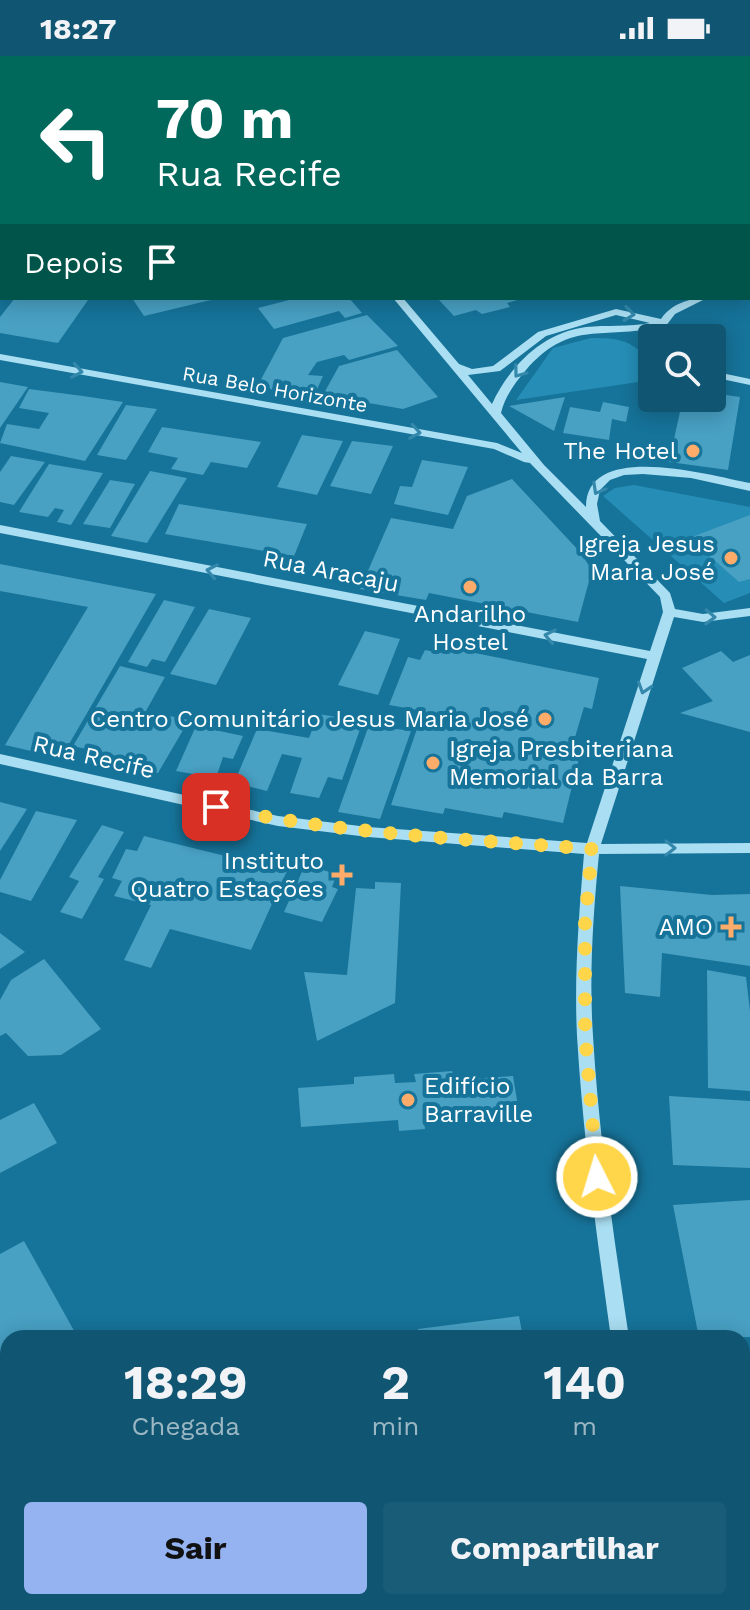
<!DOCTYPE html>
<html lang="pt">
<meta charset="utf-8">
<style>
body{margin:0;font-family:"Work Sans",sans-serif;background:#195c78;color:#f1f3f6;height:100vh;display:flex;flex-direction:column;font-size:30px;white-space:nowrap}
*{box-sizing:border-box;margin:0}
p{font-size:26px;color:#9cb7c4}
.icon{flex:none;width:44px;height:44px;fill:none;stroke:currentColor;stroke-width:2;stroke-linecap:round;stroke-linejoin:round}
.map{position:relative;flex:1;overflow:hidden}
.sheet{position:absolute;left:0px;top:1274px;width:750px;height:280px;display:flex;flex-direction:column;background:#105673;border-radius:24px 24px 0 0;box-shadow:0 4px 20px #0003}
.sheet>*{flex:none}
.hud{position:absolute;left:0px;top:0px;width:750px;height:244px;box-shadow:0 4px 20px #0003;background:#00695c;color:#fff;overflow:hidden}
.fabs{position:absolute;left:638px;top:268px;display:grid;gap:16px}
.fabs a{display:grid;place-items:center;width:88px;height:88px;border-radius:8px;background:#105673;box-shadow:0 4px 20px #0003;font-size:40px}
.pin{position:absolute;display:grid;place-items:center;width:68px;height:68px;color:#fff;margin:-34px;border-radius:16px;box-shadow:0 4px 12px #0006}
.me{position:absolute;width:88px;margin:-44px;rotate:355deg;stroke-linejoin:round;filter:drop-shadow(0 0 6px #0008)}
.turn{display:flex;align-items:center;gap:28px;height:168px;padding:0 24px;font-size:36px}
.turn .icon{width:104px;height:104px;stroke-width:2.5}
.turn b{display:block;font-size:56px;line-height:68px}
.then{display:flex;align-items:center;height:76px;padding:0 24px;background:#0003;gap:16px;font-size:30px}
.eta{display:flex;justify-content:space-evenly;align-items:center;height:136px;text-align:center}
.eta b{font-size:48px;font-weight:700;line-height:56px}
.action{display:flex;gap:16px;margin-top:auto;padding:16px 24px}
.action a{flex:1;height:92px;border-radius:8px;background:#95b2f1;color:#111;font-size:32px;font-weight:700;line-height:92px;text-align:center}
.action a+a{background:#195c78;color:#f1f3f6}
.status{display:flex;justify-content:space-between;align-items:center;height:56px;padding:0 40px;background:#105673;direction:ltr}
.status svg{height:22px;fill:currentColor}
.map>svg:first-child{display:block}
</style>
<div class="status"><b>18:27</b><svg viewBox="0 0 49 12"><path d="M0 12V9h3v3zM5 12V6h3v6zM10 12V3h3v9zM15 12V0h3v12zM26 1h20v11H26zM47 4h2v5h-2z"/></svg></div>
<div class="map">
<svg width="750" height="1554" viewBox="0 0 750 1554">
<rect width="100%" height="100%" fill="#167399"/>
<!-- green -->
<path fill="#268eb6" d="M591 282C621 282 630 284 652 306V324L516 344 553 292Z
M634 429 750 451V537L724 547 603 440 615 432Z"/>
<!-- building -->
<path fill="#48a0c3" d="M15 242H72L88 244 58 287 0 277V261Z
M132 242H215V243L144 260Z
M297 242H349L362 257 345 262 339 255 274 273 258 252Z
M446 242H521V243L507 247 510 251 482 258 476 254 454 260 439 244Z
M367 259 398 290 349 304 344 299 317 306 308 319 323 320 314 340 257 331 283 282Z
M397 294 438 341 403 353 323 339 339 310Z
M0 326 28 331 0 372Z
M29 333 83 340 123 346 85 405 0 387 7 368 39 373 49 357 19 352Z
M712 337 740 341 728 414 669 406 683 342H712Z
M565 341 554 375 509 350Z
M603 346 629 351 626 366 612 363 609 384 563 377 570 351 600 356Z
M126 349 157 353 126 404 97 399Z
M162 371 261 386 247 412 211 406 203 419 171 413 178 402 148 396Z
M302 379 343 385 317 439 277 431Z
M352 385 393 390 371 438 330 430Z
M11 400 45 406 14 449 0 446V416Z
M422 404 468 411 448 459 394 448 400 430 412 431Z
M49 408 103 417 71 469 57 466 64 454 55 452 48 461 19 456Z
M150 415 187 422 147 487 111 480Z
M512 423 580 496 592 514 578 566 429 537 426 544 360 533 391 462 453 473 467 440Z
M110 424 135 428 110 472 83 468Z
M179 448 307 468 294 500 165 478Z
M750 459V523L739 526 689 482Z
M0 508 156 538 61 702 5 689 88 551 0 535Z
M164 544 195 551 165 606 152 603 147 611 128 606Z
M209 553 251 562 216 629 170 618Z
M365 575 400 583 378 639 338 629Z
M450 592 599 622 592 653 584 651 573 688 582 690 563 767 504 756 502 762 445 752 443 758 391 749 423 655 389 649 408 601 420 604 425 594 447 598Z
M721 595 733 606 750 599V676L680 657 713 645 682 612Z
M120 610 165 621 128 687 146 655 189 664 158 717 117 709 121 701 73 690Z
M318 658 363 665 342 724 328 721 319 742 290 737 302 702 282 698 267 735 234 727 257 673 309 682Z
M369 669 411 675 380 763 338 756Z
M196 670 243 680 233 703 223 701 216 722 176 715Z
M0 746 27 753 0 795Z
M36 755 77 764 31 845 0 836V824Z
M102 769 124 776 98 821 104 823 82 863 60 856 79 825 69 821Z
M144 780 287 815 251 894 170 873 151 912 124 904 151 849 114 840 122 825 112 822 126 793 137 795Z
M305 809 337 818 332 831 338 833 322 866 284 856Z
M375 826 401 827 395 947 317 985 304 916 347 919 356 832 375 833Z
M620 830 712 839 750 838V910L662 897 660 941 625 937Z
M0 877 25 896 0 913Z
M44 903 101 973 61 999 28 1000 6 977 0 980V944L11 924Z
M707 914 746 921 750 955V1035L708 1032Z
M452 1015 454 1024 513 1020 519 1056 424 1063 425 1073 399 1075 398 1064 301 1071 298 1032 354 1028V1021L394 1018 395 1027 416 1026 414 1018Z
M669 1040 750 1045V1112L673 1109Z
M34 1047 57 1087 0 1117V1064Z
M750 1144V1281L699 1282 673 1149Z
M24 1185 77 1280 8 1282V1317L0 1321V1198Z
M519 1260 523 1282H420L418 1273Z
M750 1298V1354L742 1355V1299Z
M8 1369V1468H7L0 1445V1405L7 1402 0 1372Z
M750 1417V1483L742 1463V1420Z
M161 1546H223L224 1554H163Z
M518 1546H564L565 1554H474Z"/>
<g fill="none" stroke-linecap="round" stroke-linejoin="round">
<!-- minor -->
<path fill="#aadef2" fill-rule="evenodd" d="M175 0H184L185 2H176Z
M748 135H750V141H748Z
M748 237H750V243L744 242H748Z
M393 242H403L459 308 472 313 493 310 538 276 616 253 661 263C671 248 689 242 707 242L675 258 662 275 663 282H653L654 272C598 283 569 265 526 314 515 327 505 340 501 357L544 409 586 451C586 383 712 420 750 427V435L691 422 643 418 624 419 610 424 600 434 597 448 600 465 670 537 675 553 703 558 750 552V560L703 566 674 561 601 788 750 787V797L599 798C593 859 589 920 593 980 599 1082 614 1182 629 1282H611C597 1182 583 1081 577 980 574 919 579 858 584 798L368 781 278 770 0 708V698L278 760 368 771 587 787 647 603 0 477V469L650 595 663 556 660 541 530 407 524 406 494 393 0 304V298L497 387 522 397ZM616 259 650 267C629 271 607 269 586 271 544 276 510 309 492 348L468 319 500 315 546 280Z
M712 315 750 323V329L712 321Z
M680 1546H700L703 1554H683Z"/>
</g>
<!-- one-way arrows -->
<defs><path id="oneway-chevron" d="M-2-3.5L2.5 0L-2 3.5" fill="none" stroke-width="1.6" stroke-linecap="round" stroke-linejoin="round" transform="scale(2)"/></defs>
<g stroke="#3488ab">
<use href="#oneway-chevron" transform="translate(629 258) rotate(8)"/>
<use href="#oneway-chevron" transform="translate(77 315) rotate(10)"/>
<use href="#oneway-chevron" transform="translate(519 316) rotate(127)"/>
<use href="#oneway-chevron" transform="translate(415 376) rotate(10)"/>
<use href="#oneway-chevron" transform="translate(598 433) rotate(119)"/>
<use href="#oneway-chevron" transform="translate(212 515) rotate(-169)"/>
<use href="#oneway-chevron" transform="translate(710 561) rotate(2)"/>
<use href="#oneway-chevron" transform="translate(550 580) rotate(-169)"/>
<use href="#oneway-chevron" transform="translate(644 632) rotate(108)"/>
<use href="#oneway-chevron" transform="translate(670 792)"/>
</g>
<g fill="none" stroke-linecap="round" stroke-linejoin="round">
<!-- route -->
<path stroke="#ffd54a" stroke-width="14" stroke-dasharray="0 25.2" d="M216 751C340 778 466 783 592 793L585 867V978L597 1121"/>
</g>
<!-- markers -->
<g fill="#ffac6b" stroke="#167399" stroke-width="3">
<circle cx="693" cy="395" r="8"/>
<circle cx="731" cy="502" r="8"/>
<circle cx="470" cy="531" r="8"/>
<circle cx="545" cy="663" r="8"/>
<circle cx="433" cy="707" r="8"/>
<path d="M338 807h8v8h8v8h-8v8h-8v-8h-8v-8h8z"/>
<path d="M727 859h8v8h8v8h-8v8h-8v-8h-8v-8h8z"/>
<circle cx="408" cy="1044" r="8"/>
</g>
<g text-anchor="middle" stroke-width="8" stroke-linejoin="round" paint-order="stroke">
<!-- far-street labels -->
<g font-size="20" fill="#fff" stroke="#167399">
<text transform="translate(275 333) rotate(10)" y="7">Rua Belo Horizonte</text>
</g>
<!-- poi labels -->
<g font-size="24" fill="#fff" stroke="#167399" text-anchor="end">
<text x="677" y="403">The Hotel</text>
<text x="715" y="496">Igreja Jesus<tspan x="715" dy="28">Maria José</tspan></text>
<text x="470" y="566" text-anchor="middle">Andarilho<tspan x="470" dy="28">Hostel</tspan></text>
<text x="529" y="671">Centro Comunitário Jesus Maria José</text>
<text x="449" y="701" text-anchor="start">Igreja Presbiteriana<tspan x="449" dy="28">Memorial da Barra</tspan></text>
<text x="324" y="813">Instituto<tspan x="324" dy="28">Quatro Estações</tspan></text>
<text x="713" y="879">AMO</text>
<text x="424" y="1038" text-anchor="start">Edifício<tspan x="424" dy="28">Barraville</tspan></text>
</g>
<!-- street labels -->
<g font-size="24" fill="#fff" stroke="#167399">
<text transform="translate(331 515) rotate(11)" y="8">Rua Aracaju</text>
<text transform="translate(94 701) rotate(13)" y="8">Rua Recife</text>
</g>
</g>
</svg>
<div class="fabs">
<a><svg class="icon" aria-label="search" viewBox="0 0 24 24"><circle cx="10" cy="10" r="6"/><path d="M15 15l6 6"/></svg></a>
</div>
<div class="pin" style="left:216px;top:751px;background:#d93025"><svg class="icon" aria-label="arrive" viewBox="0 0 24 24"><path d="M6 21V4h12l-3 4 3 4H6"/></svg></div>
<svg class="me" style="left:597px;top:1121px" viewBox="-20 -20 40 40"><circle r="17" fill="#ffd54a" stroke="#fff" stroke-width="3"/><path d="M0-11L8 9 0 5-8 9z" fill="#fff"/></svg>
<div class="hud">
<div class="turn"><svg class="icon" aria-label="left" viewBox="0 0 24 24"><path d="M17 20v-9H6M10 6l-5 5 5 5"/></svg><div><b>70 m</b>Rua Recife</div></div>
<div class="then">Depois<svg class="icon" aria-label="arrive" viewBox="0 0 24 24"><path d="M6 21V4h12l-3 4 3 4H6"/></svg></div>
</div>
<section class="sheet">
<div class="eta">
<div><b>18:29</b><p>Chegada</p></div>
<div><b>2</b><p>min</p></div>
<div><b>140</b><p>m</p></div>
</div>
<div class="action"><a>Sair</a><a>Compartilhar</a></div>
</section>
</div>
